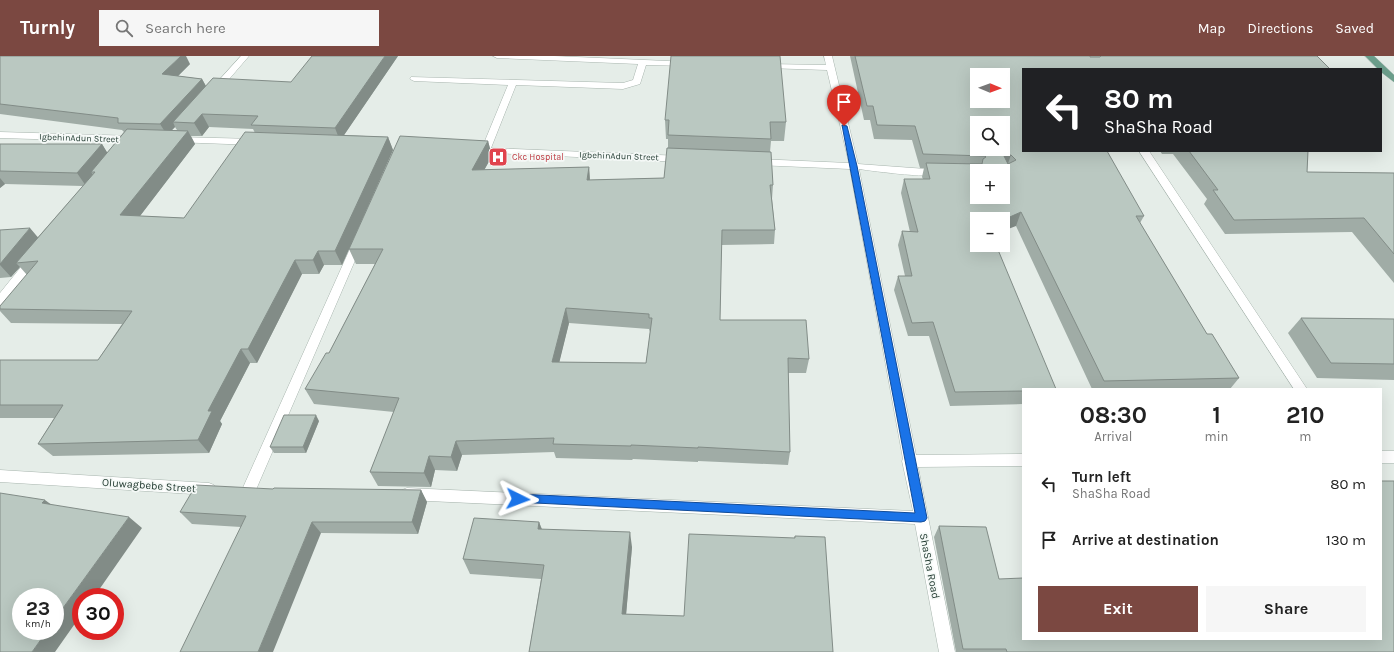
<!DOCTYPE html>
<meta charset="utf-8">
<style>
body{margin:0;font-family:Karla,sans-serif;background:#f6f6f6;color:#222;height:100vh;display:flex;flex-direction:column;font-size:15px;white-space:nowrap}
*{box-sizing:border-box;margin:0}
p{font-size:13px;color:#767676}
.icon{flex:none;width:22px;height:22px;fill:none;stroke:currentColor;stroke-width:2;stroke-linecap:round;stroke-linejoin:round}
.map{position:relative;flex:1;overflow:hidden}
.details{position:absolute;left:1022px;top:332px;width:360px;height:252px;display:flex;flex-direction:column;background:#fff;border-radius:0px;box-shadow:0 4px 16px #0002}
.details>*{flex:none}
.top-card{position:absolute;left:1022px;top:12px;width:360px;height:84px;border-radius:0px;box-shadow:0 4px 16px #0002;background:#202124;color:#fff;overflow:hidden}
.needle{width:26px;rotate:91deg}
.buttons{position:absolute;left:970px;top:12px;display:grid;gap:8px}
.buttons a{display:grid;place-items:center;width:40px;height:40px;border-radius:0px;background:#fff;box-shadow:0 4px 16px #0002;font-size:20px}
.speed{position:absolute;left:12px;top:532px;display:flex;gap:8px;font-size:20px;font-weight:700;text-align:center}
.speed>*{display:grid;place-content:center;width:52px;height:52px;border-radius:50%;background:#fff;box-shadow:0 4px 16px #0002;line-height:1}
.speed small{font-size:10px;font-weight:400}
.speed .limit{border:6px solid #d22;background:#fff;color:#111}
.pin{position:absolute;display:grid;place-items:center;width:34px;height:34px;color:#fff;margin:-41px -17px;border-radius:50% 50% 50% 0;rotate:-45deg;box-shadow:0 0 4px #0007}
.pin .icon{rotate:45deg}
.me{position:absolute;width:44px;margin:-22px;rotate:93deg;stroke-linejoin:round;filter:drop-shadow(0 0 3px #0008)}
.turn{display:flex;align-items:center;gap:14px;height:84px;padding:0 16px;font-size:18px}
.turn .icon{width:52px;height:52px;stroke-width:2.5}
.turn b{display:block;font-size:28px;line-height:34px}
.eta{display:flex;justify-content:space-evenly;align-items:center;height:68px;text-align:center}
.eta b{font-size:24px;font-weight:700;line-height:28px}
.primary-button{display:flex;gap:8px;margin-top:auto;padding:8px 16px}
.primary-button a{flex:1;height:46px;border-radius:0px;background:#7b4841;color:#fff;font-size:16px;font-weight:700;line-height:46px;text-align:center}
.primary-button a+a{background:#f6f6f6;color:#222}
ul{padding:0;list-style:none}
li{display:flex;align-items:center;gap:12px;height:56px;padding:0 16px}
li div{flex:1}
li b{display:block;font-size:15px}
li em{font-style:normal}
header{display:flex;align-items:center;gap:24px;box-sizing:border-box;height:56px;padding:0 20px;background:#7b4841;color:#fff}
header strong{font-size:19px}
nav{display:flex;gap:22px;margin-inline-start:auto;font-size:14px}
.search{width:280px;height:36px;background:#f6f6f6;display:flex;align-items:center;gap:10px;box-sizing:border-box;padding:0 14px;border-radius:0px;color:#767676;font-size:15px}
.map>svg:first-child{display:block}
</style>
<header>
<strong>Turnly</strong>
<div class="search"><svg class="icon" aria-label="search" viewBox="0 0 24 24"><circle cx="10" cy="10" r="6"/><path d="M15 15l6 6"/></svg>Search here</div>
<nav><a>Map</a><a>Directions</a><a>Saved</a></nav>
</header>
<div class="map">
<svg width="1394" height="596" viewBox="0 0 1394 596">
<rect width="100%" height="100%" fill="#e5ede8"/>
<g fill="none" stroke-linecap="round" stroke-linejoin="round">
<!-- minor casing -->
<g stroke="#a8b5ae" stroke-width="1">
<path id="minor" d="M241 0H249L218 36H212V32Z
M493 0H554L690 6V10H687L646 9 640 28 623 33 516 29 491 92 682 100 687 103 682 106 472 96V92H482L508 29 414 25 410 23 411 21 623 27 633 24 638 8 497 2Z
M824 0H832L858 108 940 114 945 117C938 124 873 115 859 113L916 399 1023 398V410L918 411 955 596H939L915 468 407 444 402 442 400 438 402 434 407 432 913 455 902 405 903 403 850 113 757 109 752 106 757 103 849 107 827 14 766 12 762 10 766 8 826 9Z
M0 76 135 80 140 83 135 86 0 82Z
M177 81 255 83 260 86 255 89 174 86 172 84Z
M1139 95H1149L1307 333H1294Z
M358 183 363 186 255 436 253 440 248 442 243 440 241 436 353 186Z
M33 200 38 204 37 207 4 248 0 249V237L29 201Z
M1381 395H1394V407H1381Z
M0 414 209 427 214 429 216 433 214 437 209 439 0 426Z"/>
</g>
<!-- major casing -->
<g stroke="#c2c9c6" stroke-width="1">
<path id="major" d="M1365 0H1374L1394 19V26L1381 16V13H1378Z"/>
</g>
<!-- minor -->
<use href="#minor" fill="#fff" fill-rule="evenodd"/>
<!-- major -->
<use href="#major" fill="#6c9f8c" fill-rule="evenodd"/>
</g>
<!-- wall -->
<path fill="#a0aca6" fill-rule="evenodd" d="M0 0 190 8 178 20 202 23 206 30 291 26 398 0 344 79 388 81 393 94 342 209H324L319 218H302L257 307H250L220 365 222 368 209 397 53 400 38 388 54 362H0V304H98L122 268 11 267 0 255V250L27 219 20 211 11 221 0 222V174L38 181 83 130 5 128 0 132V88H102L107 97 124 76 122 74 0 58ZM175 71 177 74H172ZM209 71 253 73 255 77 184 162 140 160 195 88 191 80H202Z
M850 0H1317L1023 13 1144 160 1140 167 1207 278 1239 322 1230 333H1092L1016 170 977 163 1023 333V348L950 350 929 280H908L894 234 898 220H905L898 189 902 175 910 176 901 137 904 123H923L922 121 924 112H920L912 84 874 83 870 64H864Z
M665 64 786 66 784 85H771L770 96 773 129 772 143 775 174 774 188 721 189 720 264 809 303 806 317H788L790 396 788 409 698 405V406L633 403 632 404 556 402 554 396 462 399 457 415 435 414 431 431 378 430 370 416 394 356 314 348 305 333 329 297 375 208H356L349 193 488 85 492 100 484 114 589 111 590 124 664 122 668 92V83H666ZM569 267 649 273 650 276 646 307 559 306Z
M1160 95H1308L1307 116 1394 117V227L1352 176 1225 178 1204 148 1207 143 1173 98H1162Z
M1301 262 1394 263V324L1317 322 1288 277Z
M319 365 306 397H274L270 391Z
M273 433 421 434 427 446 418 478 321 477 241 471 192 468 180 456Z
M539 466 542 473 632 491 626 558 684 560 794 482 795 480 833 596H529L541 523 470 518 463 503Z
M939 470 999 523 1023 583H1381L1394 596H956L934 481Z"/>
<!-- shaded-wall -->
<path fill="#828c87" d="M181 0H186L190 8 168 30 162 18Z
M385 0H398L340 85 335 72Z
M202 23 208 34 173 66 175 71 167 79 160 68Z
M202 58 209 71 202 80 194 67Z
M188 75 195 88 130 173 120 159Z
M388 81 393 94 342 209 335 195Z
M488 85 492 100 476 129 472 114Z
M102 88 110 101 95 116H91L94 120 86 130 77 117Z
M1011 99 1006 113 1004 100Z
M589 111 590 126 587 124Z
M0 122 5 128 0 132Z
M1021 156 1016 170 1003 175V164Z
M30 172 41 185 16 207 20 211 11 221 0 209V208Z
M318 195 324 209 319 218 313 204Z
M295 204 302 218 257 307 248 293Z
M566 252 569 267 556 320 552 306Z
M241 293 250 307 220 365 222 368 209 397 198 384 208 355Z
M316 359 319 365 306 397 303 391Z
M456 385 462 399 457 415 451 401Z
M429 400 435 414 431 431 424 417Z
M421 434 427 446 418 478 412 466Z
M45 444 60 455 42 447Z
M129 461 142 472 94 541H81V559L55 596H32L47 575H55V563Z
M312 466 321 477 273 596H258Z
M539 466 544 480 538 473Z
M630 476 632 491 625 571 622 558Z"/>
<!-- building -->
<path fill="#bac8c1" stroke="#828c87" fill-rule="evenodd" d="M0 0H181L162 18 202 23 160 68 118 67V62L0 48Z
M312 0H385L335 72 251 69 258 60 202 58 194 67 173 66 213 22 291 26Z
M671 0H780L786 66H770L771 83 668 79 669 64H665Z
M855 0H1090V1H1100L1101 0H1317L1330 13H1023V95H1107L1144 160H1136L1207 278H1212L1239 322 1104 325 1021 156 1003 164V163H977V189H996L1056 333H1023V335L955 336 933 266 912 267 898 220H912L902 175 918 176 904 123H930L926 107 982 108 983 103 986 101 985 100 923 98 915 70 877 69 873 50H867ZM977 19H1003V45H977ZM977 67H1003V93H977ZM1011 99 1016 104 1008 108 1004 100ZM977 115H1003V141H977Z
M127 73 188 75 120 159 184 162 245 76 388 81 335 195H318L313 204H295L248 293H241L208 355H212L198 384 38 388 63 349H0V304H98L132 255 0 253V250L38 205 16 207 95 116H91Z
M400 80 488 85 472 114 589 111 587 124 664 122 667 92 771 96 773 129H770L775 174H722L720 264H806L809 303 788 302 790 396 698 391V392L631 389V390L553 388 554 382 456 385 451 401 429 400 424 417 370 416 399 342 305 333 326 297H329L383 193H349ZM566 252 649 258V262H652L646 307 552 306Z
M0 88H102L77 117 0 115Z
M1189 95H1308L1307 116 1394 117V198L1364 162 1234 164 1213 134H1218Z
M30 172 0 208V174Z
M1301 262 1394 263V308L1331 307Z
M284 359H316L303 391H270Z
M1381 425H1394V596H1007L1006 593H963L939 470 986 471 999 523 1023 522V583H1381Z
M196 429 273 433 274 432 421 434 412 466H312L258 596H180L246 460 180 456Z
M0 437 45 444 42 447 129 461 55 563V541H21V575H47L32 596H0Z
M474 462 539 466 538 473 630 476 622 558 684 560 689 478 795 482V480L825 481 833 596H529L544 509 463 503Z"/>
<!-- route -->
<path fill="#1a73e8" stroke="#114b97" d="M842 69 847 70 857 110 927 462 925 465 921 466 515 446 513 443 515 439 518 438 915 457Z"/>
<!-- icons -->
<defs>
<g id="hospital-square" transform="scale(1)"><rect x="-9" y="-9" width="18" height="18" rx="4" fill="#e0444e" stroke="#f5f9f7"/><path d="M-5-5h3v3.5h4V-5h3V5h-3V1.5h-4V5h-3Z" fill="#fff"/></g>
</defs>
<g fill-rule="evenodd">
<use href="#hospital-square" x="498" y="101"/>
</g>
<g text-anchor="middle" stroke-width="3.5" stroke-linejoin="round" paint-order="stroke">
<!-- far-street labels -->
<g font-size="9" fill="#253e34" stroke="#f5f9f7">
<text transform="translate(79 82) rotate(2)" y="3">IgbehinAdun Street</text>
<text transform="translate(619 100) rotate(2)" y="3">IgbehinAdun Street</text>
</g>
<!-- far-health labels -->
<g font-size="9" fill="#be3a42" stroke="#f5f9f7" text-anchor="start">
<text x="512" y="104">Ckc Hospital</text>
</g>
<!-- street labels -->
<g font-size="11" fill="#253e34" stroke="#f5f9f7">
<text transform="translate(149 429) rotate(4)" y="4">Oluwagbebe Street</text>
<text transform="translate(930 510) rotate(79)" y="4">ShaSha Road</text>
</g>
</g>
</svg>
<div class="buttons">
<a><svg class="needle" viewBox="-14 -14 28 28"><path d="M0-13l5 13h-10z" fill="#e53935"/><path d="M0 13l5-13h-10z" fill="#767676"/></svg></a>
<a><svg class="icon" aria-label="search" viewBox="0 0 24 24"><circle cx="10" cy="10" r="6"/><path d="M15 15l6 6"/></svg></a>
<a>+</a>
<a>−</a>
</div>
<div class="speed"><div>23<small>km/h</small></div><div class="limit">30</div></div>
<div class="pin" style="left:844px;top:70px;background:#d93025"><svg class="icon" aria-label="arrive" viewBox="0 0 24 24"><path d="M6 21V4h12l-3 4 3 4H6"/></svg></div>
<svg class="me" style="left:518px;top:443px" viewBox="-20 -20 40 40"><path d="M0-17L14 15 0 8-14 15z" fill="#1a73e8" stroke="#fff" stroke-width="4"/></svg>
<div class="top-card">
<div class="turn"><svg class="icon" aria-label="left" viewBox="0 0 24 24"><path d="M17 20v-9H6M10 6l-5 5 5 5"/></svg><div><b>80 m</b>ShaSha Road</div></div>
</div>
<section class="details">
<div class="eta">
<div><b>08:30</b><p>Arrival</p></div>
<div><b>1</b><p>min</p></div>
<div><b>210</b><p>m</p></div>
</div>
<ul>
<li><svg class="icon" aria-label="left" viewBox="0 0 24 24"><path d="M17 20v-9H6M10 6l-5 5 5 5"/></svg><div><b>Turn left</b><p>ShaSha Road</p></div><em>80 m</em></li>
<li><svg class="icon" aria-label="arrive" viewBox="0 0 24 24"><path d="M6 21V4h12l-3 4 3 4H6"/></svg><div><b>Arrive at destination</b></div><em>130 m</em></li>
</ul>
<div class="primary-button"><a>Exit</a><a>Share</a></div>
</section>
</div>
